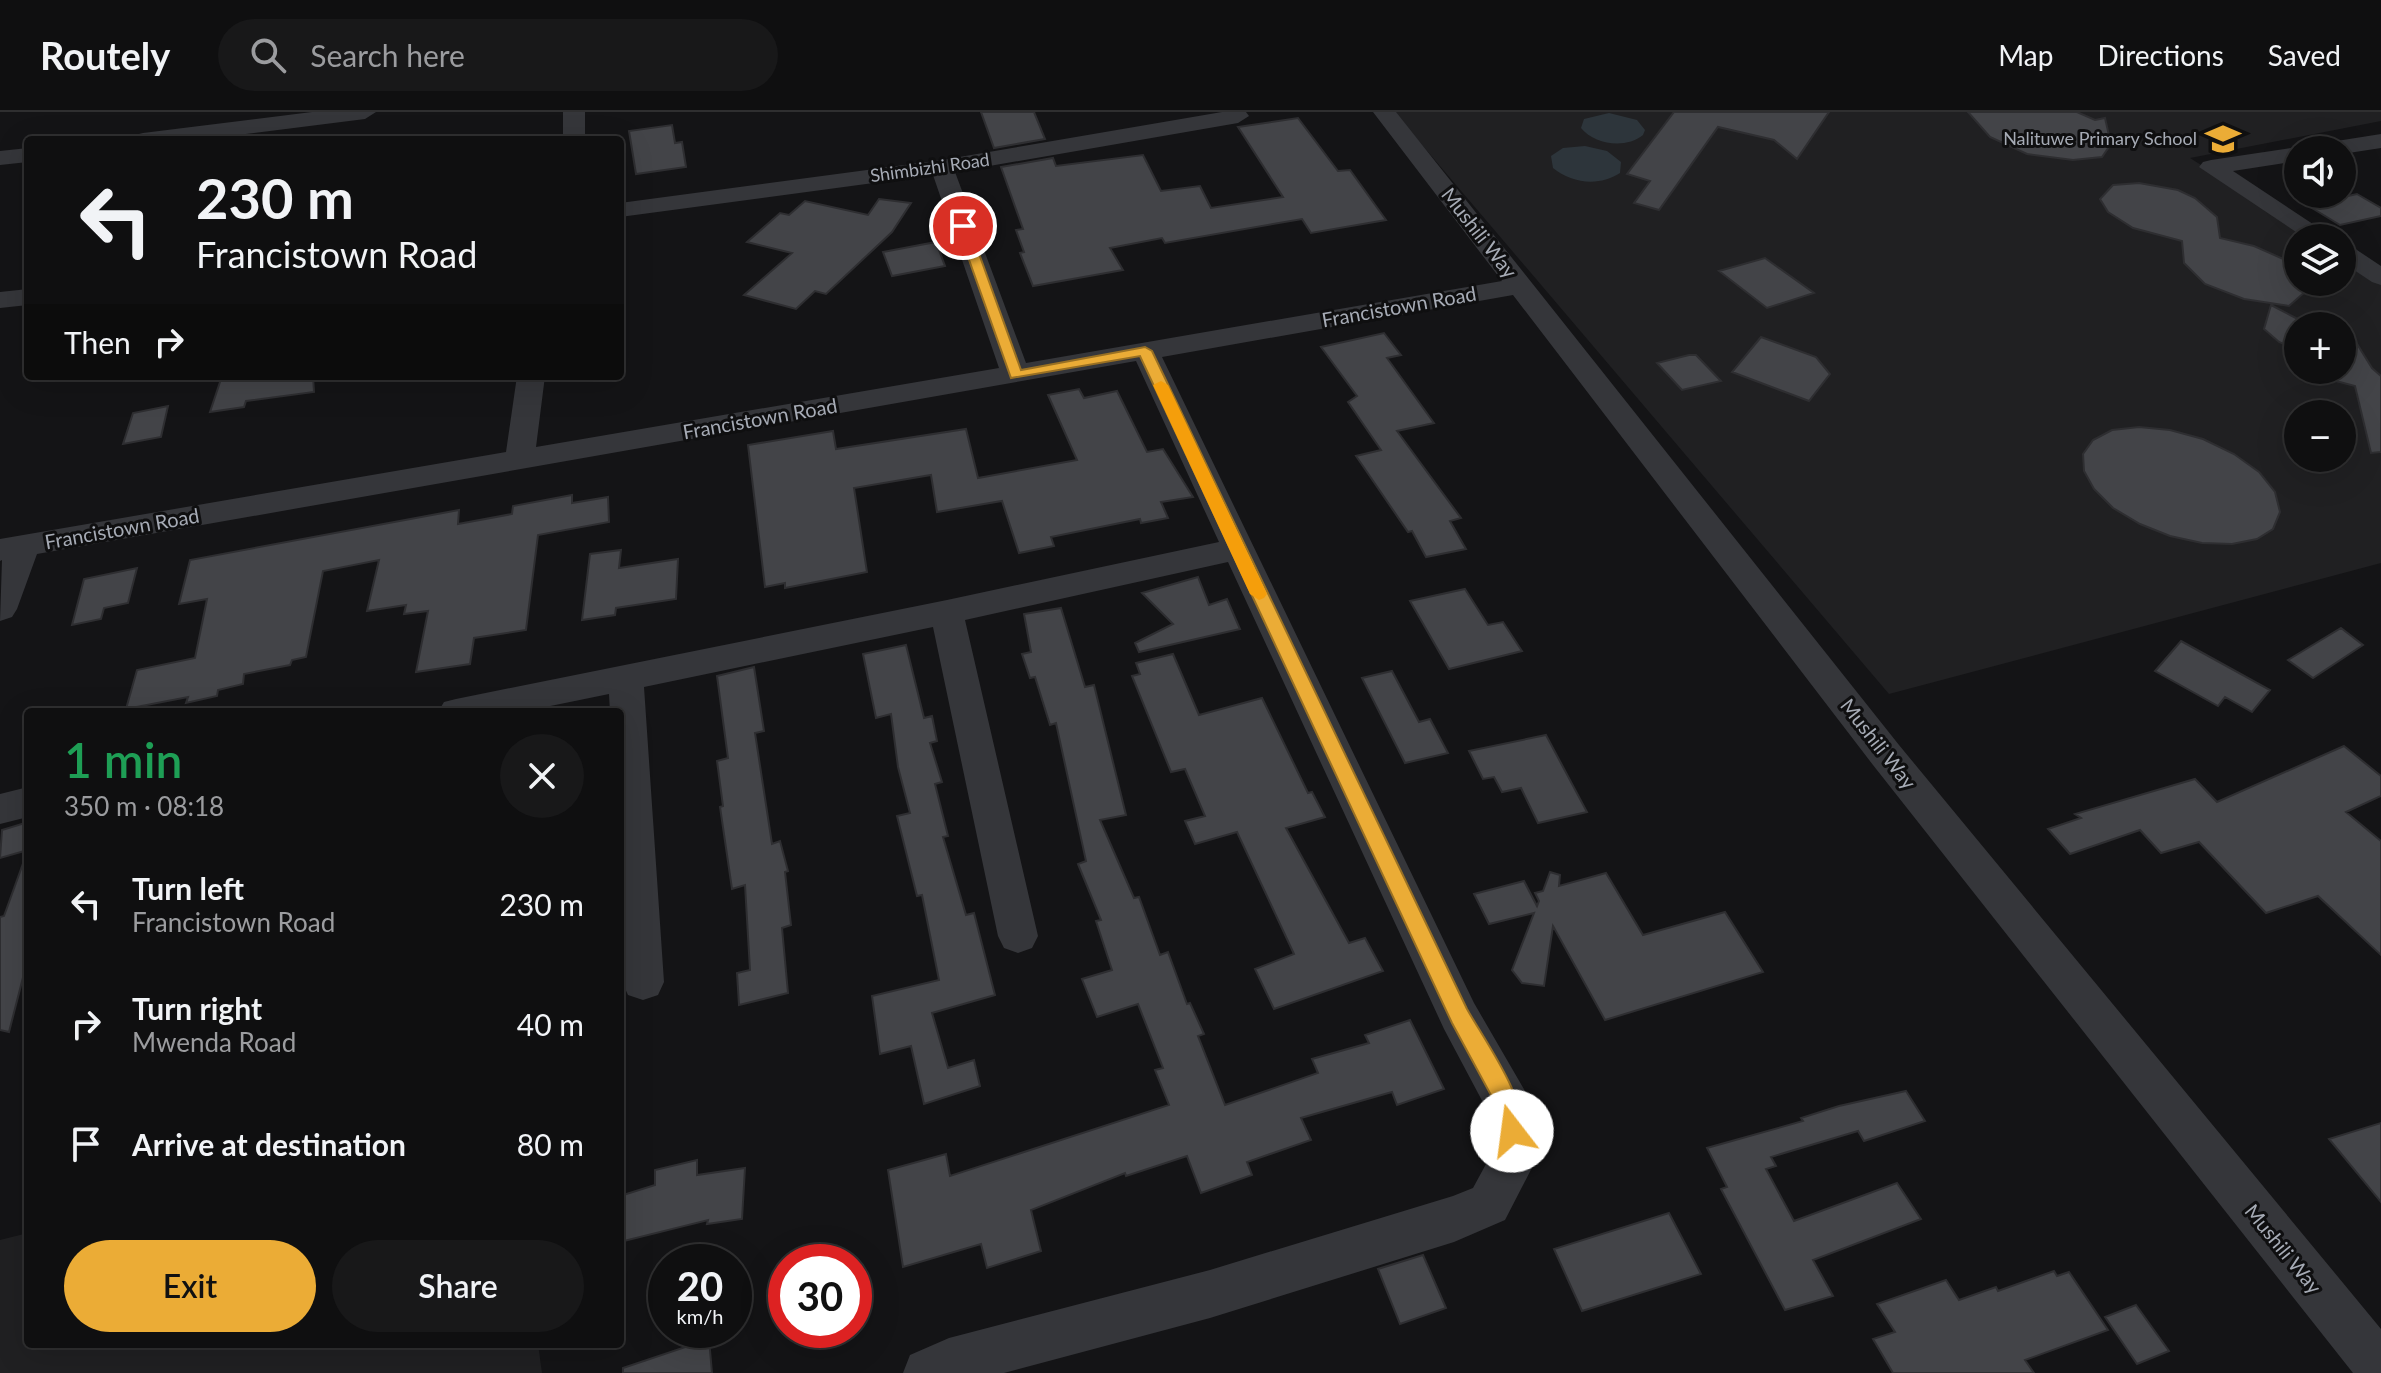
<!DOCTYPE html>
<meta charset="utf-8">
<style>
body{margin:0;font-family:Lato,sans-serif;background:#181819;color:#f1f3f6;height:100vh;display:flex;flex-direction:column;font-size:30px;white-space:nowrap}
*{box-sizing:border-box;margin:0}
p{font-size:26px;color:#9b9c9f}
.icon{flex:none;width:44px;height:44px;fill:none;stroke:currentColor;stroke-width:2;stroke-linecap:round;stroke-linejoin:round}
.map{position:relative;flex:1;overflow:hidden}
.sheet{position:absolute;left:24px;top:596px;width:600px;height:640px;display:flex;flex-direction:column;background:#0f0f10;border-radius:8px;box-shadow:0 8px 32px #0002,0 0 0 2px #2f2f30}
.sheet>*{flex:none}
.banner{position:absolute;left:24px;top:24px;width:600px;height:244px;border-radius:8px;box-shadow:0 8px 32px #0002,0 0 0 2px #2f2f30;background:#0f0f10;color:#f1f3f6;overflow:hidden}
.controls{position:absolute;left:2284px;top:24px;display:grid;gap:16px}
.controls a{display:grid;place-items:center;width:72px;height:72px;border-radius:50%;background:#0f0f10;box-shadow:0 8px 32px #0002,0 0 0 2px #2f2f30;font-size:40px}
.speed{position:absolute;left:648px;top:1132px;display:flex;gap:16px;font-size:40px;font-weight:700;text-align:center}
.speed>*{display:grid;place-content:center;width:104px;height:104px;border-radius:50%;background:#0f0f10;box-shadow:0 8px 32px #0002,0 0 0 2px #2f2f30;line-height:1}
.speed small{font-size:20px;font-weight:400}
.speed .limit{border:12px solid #d22;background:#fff;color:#111}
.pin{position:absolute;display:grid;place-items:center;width:68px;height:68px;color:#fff;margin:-34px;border:4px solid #fff;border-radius:50%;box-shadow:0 2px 8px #0007}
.me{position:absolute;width:88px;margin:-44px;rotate:345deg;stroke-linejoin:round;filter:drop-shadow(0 0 6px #0008)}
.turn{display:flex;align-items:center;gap:28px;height:168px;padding:0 40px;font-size:36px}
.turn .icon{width:104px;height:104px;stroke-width:2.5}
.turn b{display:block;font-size:56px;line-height:68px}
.then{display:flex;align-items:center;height:76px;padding:0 40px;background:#0003;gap:16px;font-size:30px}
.round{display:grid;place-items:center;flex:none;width:84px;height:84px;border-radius:42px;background:#181819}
.overview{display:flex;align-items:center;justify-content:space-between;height:136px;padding:0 40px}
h1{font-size:48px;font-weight:600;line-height:60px;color:#1e9e55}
.cta{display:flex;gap:16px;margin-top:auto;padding:16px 40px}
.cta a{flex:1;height:92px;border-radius:48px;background:#ebac36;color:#111;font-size:32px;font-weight:600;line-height:92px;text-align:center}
.cta a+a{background:#181819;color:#f1f3f6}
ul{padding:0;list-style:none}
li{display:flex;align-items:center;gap:24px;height:120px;padding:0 40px}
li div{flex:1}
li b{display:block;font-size:30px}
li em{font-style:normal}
header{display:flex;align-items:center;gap:48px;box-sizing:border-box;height:112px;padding:0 40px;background:#0f0f10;border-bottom:2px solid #2f2f30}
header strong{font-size:38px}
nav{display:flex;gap:44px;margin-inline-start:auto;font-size:28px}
.search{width:560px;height:72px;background:#181819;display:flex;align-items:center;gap:20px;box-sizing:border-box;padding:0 28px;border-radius:44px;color:#9b9c9f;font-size:30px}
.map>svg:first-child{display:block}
</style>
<header>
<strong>Routely</strong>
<div class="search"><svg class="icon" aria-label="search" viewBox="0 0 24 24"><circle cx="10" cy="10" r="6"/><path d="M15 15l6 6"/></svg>Search here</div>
<nav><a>Map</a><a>Directions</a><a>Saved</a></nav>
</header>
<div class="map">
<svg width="2381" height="1261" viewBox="0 0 2381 1261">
<rect width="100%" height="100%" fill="#141416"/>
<!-- built -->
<path fill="#202022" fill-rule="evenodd" d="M1394 0H2381V9L2190 46 2316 126H2298V170H2342V143L2381 167V451L1889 582ZM2298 214H2342V258H2298ZM2298 302H2342V346H2298Z
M28 1121V1232H538L542 1261H0V1128Z"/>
<!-- water -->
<path fill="#2d353b" d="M1609 1 1637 8 1645 18 1643 23C1626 37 1595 33 1581 16L1584 7Z
M1585 34 1607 39 1621 50 1620 61C1599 75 1571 71 1553 56L1551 44 1563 36Z"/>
<!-- building -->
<path fill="#434448" stroke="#2e2e31" stroke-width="2" d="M981 0H1034L1045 27 994 36Z
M1674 0H1829L1797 47 1774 28 1718 15 1659 98 1634 91 1650 69 1627 62Z
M1968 0H2077L2095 8 2105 6 2111 32 2102 45 2073 48 2027 42 1990 25Z
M1298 6 1338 59 1350 58 1386 108 1311 121 1302 107 1165 131 1162 126 1110 136 1123 158 1033 174 1020 141 1024 140 1016 118 1023 117 1001 55 1053 46 1056 54 1143 43 1161 79 1200 74 1211 96 1283 85 1238 15Z
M672 13 675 31 682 30 686 55 636 62 629 19Z
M2139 71 2178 78 2195 86 2217 105 2220 126 2254 134 2290 150 2298 157V170H2307L2306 179 2289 194 2244 187 2205 172 2184 151 2182 129 2133 116 2108 100 2100 87 2113 73Z
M2357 82 2381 96V104L2340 113 2307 93Z
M879 87 911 91 892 120 826 182 815 179 796 197 744 183 792 141 747 130 780 101 789 103 805 89 868 103Z
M936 130 945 154 892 164 883 140Z
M1765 146 1814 181 1767 196 1719 159Z
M2271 193 2311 214H2298V238L2279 230 2264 217Z
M2346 214 2372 256 2381 264V340L2371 341 2355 274 2336 269 2317 258H2342V231L2346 234 2342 216Z
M1384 221 1401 243 1387 246 1434 311 1397 319 1461 406 1450 409 1466 437 1426 445 1412 419 1408 420 1356 344 1381 338 1348 290 1357 284 1321 235Z
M1761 225 1816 245 1830 262 1809 289 1732 260Z
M1689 243H1696L1721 269 1682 278 1657 251Z
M222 264H313L314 280 246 289 244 295 210 300Z
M1079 277 1084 286 1117 279 1147 340 1163 337 1193 385 1161 390 1168 406 1141 411 1140 407 1051 425 1054 434 1019 441 1002 389 937 400 931 363 854 376 867 460 785 476V471L765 475 748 333 833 319 836 337 966 317 978 366 1077 348 1048 283Z
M168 294 161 325 123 332 133 301Z
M2139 315 2170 318 2203 327 2234 342 2259 360 2275 380 2280 400 2273 417 2257 427 2232 432 2202 431 2170 424 2140 412 2113 396 2094 377 2084 359 2083 342 2093 328 2112 318Z
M572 383V391L608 385 609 410 538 423 526 518 474 526 470 552 416 560 428 499 404 502 406 493 367 499 379 448 323 459 306 545 292 548 290 553 244 562 243 572 218 578 217 584 186 591 188 585 126 597 137 558 195 546 207 487 179 492 190 448 459 398 458 412 512 402 513 394Z
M621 438 619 456 678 447 676 487 616 496 615 503 582 508 590 442Z
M137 456 128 491 104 496 101 507 72 513 84 467Z
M1198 465 1209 493 1227 487 1240 517 1139 540 1135 531 1173 512 1142 481Z
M1465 477 1488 513 1503 510 1522 539 1449 557 1410 489Z
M1061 496 1085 575 1094 573 1126 703 1100 708 1134 786 1139 785 1160 843 1168 840 1187 892 1190 891 1204 922 1198 924 1225 993 1318 961 1312 947 1369 931 1365 923 1410 908 1444 977 1397 993 1392 980 1301 1006 1311 1028 1247 1050 1252 1063 1201 1081 1187 1044 1126 1064 1125 1061 1031 1098 1041 1139 987 1156 981 1132 903 1155 888 1058 946 1042 950 1064 1169 993 1155 958 1163 956 1138 892 1097 905 1082 867 1112 858 1096 809 1101 808 1078 752 1086 749 1056 611 1050 613 1035 565 1030 566 1022 542 1031 540 1024 502Z
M2341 516 2363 533 2313 566 2288 548Z
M2181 529 2270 578 2252 600 2225 585 2218 594 2155 559Z
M906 533 924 606 932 604 937 629 930 631 942 670 935 672 948 724 943 725 966 803 974 801 995 883 932 901 948 956 974 948 980 974 924 992 911 934 880 942 872 884 939 868 922 783 917 784 897 704 910 701 898 655 891 602 876 606 863 542Z
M1173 542 1199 603 1262 586 1308 681 1312 680 1325 705 1286 716 1349 831 1365 826 1383 859 1274 897 1255 857 1294 842 1237 720 1195 732 1185 709 1205 704 1185 657 1171 660 1132 564 1140 562 1136 551Z
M754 555 764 619 755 621 772 732 780 729 788 759 785 760 791 813 782 816 788 881 739 893 737 861 750 858 745 773 732 777 720 695 723 694 717 649 728 646 717 564Z
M1392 559 1419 610 1430 607 1448 641 1405 651 1362 566Z
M1546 623 1587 700 1538 711 1521 676 1502 680 1494 665 1483 667 1469 639Z
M2344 634 2381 664V684L2346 700 2381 729V843L2318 784 2266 801 2199 730 2161 741 2140 718 2070 742 2048 717 2081 706 2075 702 2195 667 2217 690Z
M28 710V738L0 746 2 718Z
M25 746 28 747V846L9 920 0 918V805L4 804Z
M1550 760 1560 763 1559 774 1606 761 1643 823 1725 800 1763 860 1605 908 1553 814 1544 874 1522 871 1512 858 1534 801 1489 812 1474 782 1524 769 1537 794 1539 789 1535 781 1543 779Z
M1906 979 1925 1009 1864 1029 1858 1019 1771 1045 1776 1054 1766 1057 1794 1109 1897 1071 1921 1107 1813 1148 1833 1184 1785 1198 1721 1077 1727 1075 1707 1036 1803 1009 1801 1006 1839 994Z
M2381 1011V1090L2329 1027Z
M697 1048V1063L745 1056 742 1107 707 1112 708 1108 620 1130V1084L655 1073V1058Z
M1669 1101 1701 1162 1582 1199 1554 1137Z
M1423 1143 1446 1196 1400 1212 1378 1157Z
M2054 1159 2057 1164 2069 1160 2108 1218 2025 1248 2034 1261H1893L1873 1227 1895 1220 1877 1192 1946 1168 1959 1188 1996 1175 1998 1179Z
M2136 1193 2169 1239 2137 1252 2105 1205Z
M709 1227 712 1261H623V1256Z"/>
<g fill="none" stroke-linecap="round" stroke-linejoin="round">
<!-- street -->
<path fill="#35363a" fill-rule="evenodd" d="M312 0H376L365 7 197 28H132L135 23 143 21Z
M563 0H585V28H563Z
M1222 0H1246L1249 4 1238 11 955 60 1026 251 1502 169 1373 0H1396L1899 633 2381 1217V1261H2353L1873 653 1513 183 1162 245 1474 891 1525 979 1531 994 1538 1044 1505 1108 1454 1130 1210 1206 1004 1261H903L910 1243 949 1226 1210 1158 1453 1084 1473 1076 1492 1041 1487 998 1444 917 1228 450 965 508 1038 824 1032 836 1018 841 1004 836 998 824 933 515 644 575 664 870 658 883 643 888 628 883 622 870 620 600H610L609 582 521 600H438L444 590 456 587 947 488 1219 430 1136 249 37 442 17 497 12 505 0 509 2 448 0 449V427L506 340 517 264H545L536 335 999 256 933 63 620 105V91L942 48Z
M2381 22V36L2342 42V38H2312L2316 33 2324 31Z
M2298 35 2307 38H2298V49L2233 59 2334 126H2305L2199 55 2203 50 2211 48Z
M28 36V50L0 53V39Z
M2342 131 2351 134 2381 154V173L2372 170 2342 150Z
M28 177V193L0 196V180Z
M28 675V705L0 712V682Z"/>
</g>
<!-- route -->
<path fill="#ebac36" stroke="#997023" stroke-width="2" d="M963 110 969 114 1021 258 1145 235 1152 239 1467 897C1483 926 1533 995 1520 1026L1512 1030 1504 1026 1498 996 1452 911 1140 244 1011 266 957 114Z"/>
<!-- slow -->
<path fill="#f59e0b" d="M1161 269 1168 273 1267 482 1264 486 1259 488 1250 482 1153 273Z"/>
<!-- icons -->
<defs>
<g id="school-bare" transform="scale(2.76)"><path d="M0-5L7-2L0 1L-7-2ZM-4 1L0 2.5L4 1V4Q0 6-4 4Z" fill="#ebac36" stroke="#0f0f10" stroke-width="2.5" paint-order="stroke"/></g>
</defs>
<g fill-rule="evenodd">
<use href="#school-bare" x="2223" y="27"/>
</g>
<g text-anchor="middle" stroke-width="6" stroke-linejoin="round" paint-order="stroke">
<!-- far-poi labels -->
<g font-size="18" fill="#a6abb5" stroke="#0f0f10" text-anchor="end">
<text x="2197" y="33">Nalituwe Primary School</text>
</g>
<!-- far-street labels -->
<g font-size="18" fill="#a6abb5" stroke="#0f0f10">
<text transform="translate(930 56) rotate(-8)" y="6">Shimbizhi Road</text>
</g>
<!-- street labels -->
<g font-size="20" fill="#a6abb5" stroke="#0f0f10">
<text transform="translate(1479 121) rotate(52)" y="7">Mushili Way</text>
<text transform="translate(1399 195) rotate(-10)" y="7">Francistown Road</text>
<text transform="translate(760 307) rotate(-10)" y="7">Francistown Road</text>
<text transform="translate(122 417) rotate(-10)" y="7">Francistown Road</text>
<text transform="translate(1878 632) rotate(52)" y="7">Mushili Way</text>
<text transform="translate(2283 1137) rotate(51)" y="7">Mushili Way</text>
</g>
</g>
</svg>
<div class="controls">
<a><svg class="icon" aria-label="sound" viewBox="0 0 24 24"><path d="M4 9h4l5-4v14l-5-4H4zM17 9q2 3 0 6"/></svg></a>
<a><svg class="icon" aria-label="layers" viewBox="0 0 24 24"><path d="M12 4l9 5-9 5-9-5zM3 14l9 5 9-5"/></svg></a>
<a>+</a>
<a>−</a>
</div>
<div class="speed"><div>20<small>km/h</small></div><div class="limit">30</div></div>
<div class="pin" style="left:963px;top:114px;background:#d93025"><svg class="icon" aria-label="arrive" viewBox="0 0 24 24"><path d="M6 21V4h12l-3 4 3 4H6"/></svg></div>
<svg class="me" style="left:1512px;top:1019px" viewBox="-20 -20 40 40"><circle r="19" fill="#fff"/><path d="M0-13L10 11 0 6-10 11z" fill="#ebac36"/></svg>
<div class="banner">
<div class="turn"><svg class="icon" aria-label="left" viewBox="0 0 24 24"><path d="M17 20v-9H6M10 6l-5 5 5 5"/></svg><div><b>230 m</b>Francistown Road</div></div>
<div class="then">Then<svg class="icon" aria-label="right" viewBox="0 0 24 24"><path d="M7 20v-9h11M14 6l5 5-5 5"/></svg></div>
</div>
<section class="sheet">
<div class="overview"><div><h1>1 min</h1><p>350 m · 08:18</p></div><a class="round"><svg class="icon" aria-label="close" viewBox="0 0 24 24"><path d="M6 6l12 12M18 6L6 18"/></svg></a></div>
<ul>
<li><svg class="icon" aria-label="left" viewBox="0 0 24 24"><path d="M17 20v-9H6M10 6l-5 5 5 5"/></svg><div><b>Turn left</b><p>Francistown Road</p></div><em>230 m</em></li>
<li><svg class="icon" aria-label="right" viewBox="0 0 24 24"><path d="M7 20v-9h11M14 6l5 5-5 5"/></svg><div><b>Turn right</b><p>Mwenda Road</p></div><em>40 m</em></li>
<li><svg class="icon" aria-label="arrive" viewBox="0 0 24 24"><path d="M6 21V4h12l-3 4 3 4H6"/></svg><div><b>Arrive at destination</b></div><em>80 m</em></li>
</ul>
<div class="cta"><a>Exit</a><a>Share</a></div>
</section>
</div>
